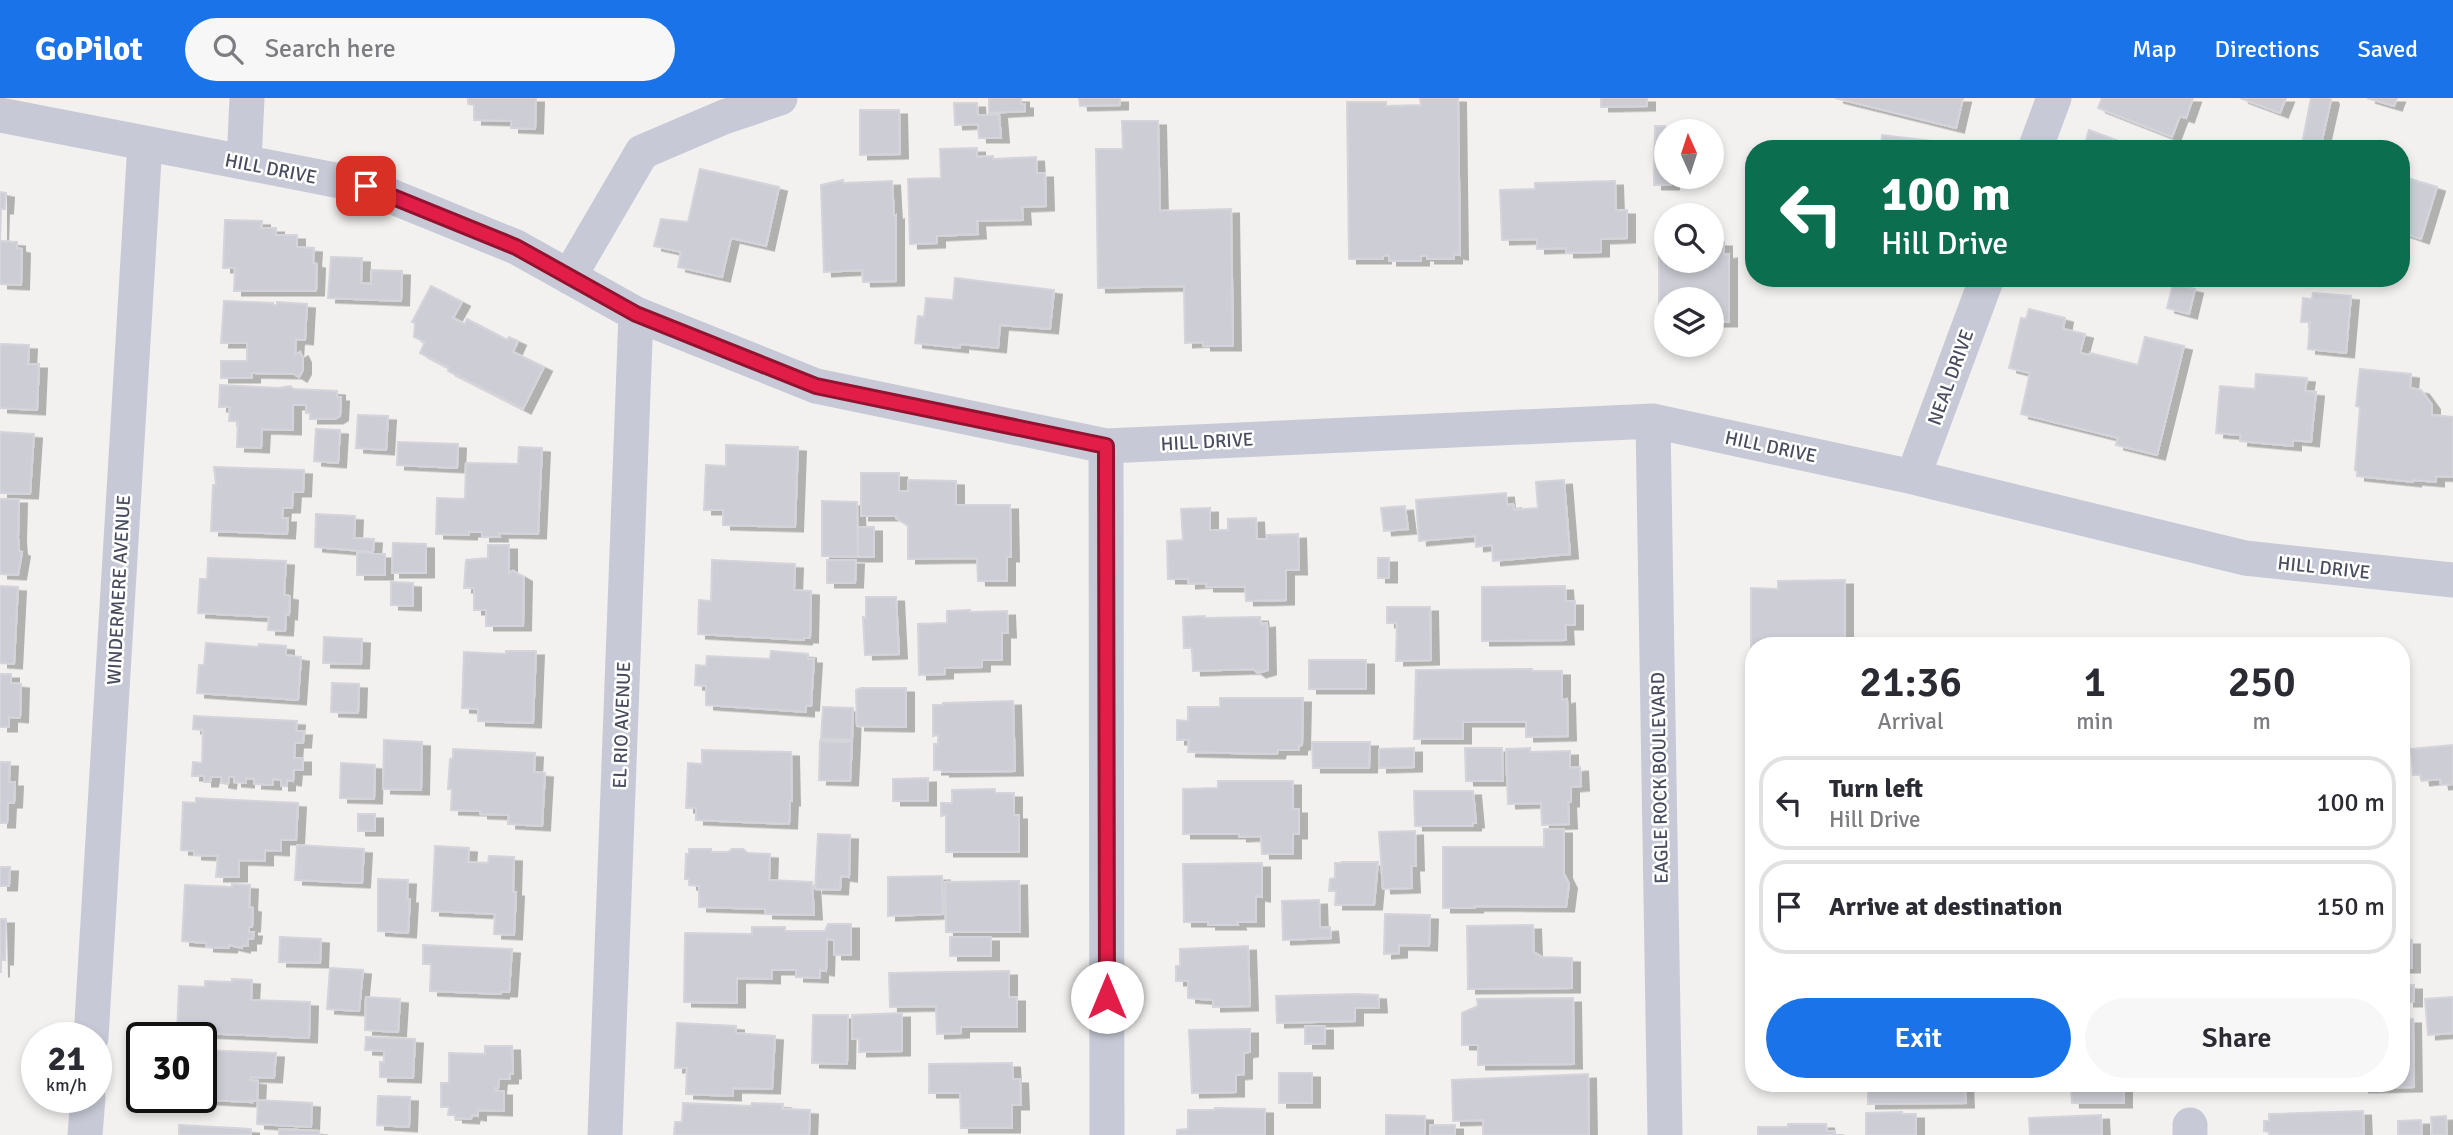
<!DOCTYPE html>
<style>
body{margin:0;font-family:Signika,sans-serif;background:#f7f7f7;color:#2b2b33;height:100vh;display:flex;flex-direction:column;font-size:26px;white-space:nowrap}
*{box-sizing:border-box;margin:0}
p{font-size:23px;color:#7c7c81}
.icon{flex:none;width:38px;height:38px;fill:none;stroke:currentColor;stroke-width:2;stroke-linecap:round;stroke-linejoin:round}
.map{position:relative;flex:1;overflow:hidden}
.details{position:absolute;left:1745px;top:539px;width:665px;height:455px;display:flex;flex-direction:column;background:#fff;border-radius:28px;box-shadow:0 4px 10px #0003}
.details>*{flex:none}
.top-card{position:absolute;left:1745px;top:42px;width:665px;height:147px;border-radius:28px;box-shadow:0 4px 10px #0003;background:#0b6e4f;color:#fff;overflow:hidden}
.needle{width:46px;rotate:357deg}
.buttons{position:absolute;left:1654px;top:21px;display:grid;gap:14px}
.buttons a{display:grid;place-items:center;width:70px;height:70px;border-radius:50%;background:#fff;box-shadow:0 4px 10px #0003;font-size:35px}
.speed{position:absolute;left:21px;top:924px;display:flex;gap:14px;font-size:35px;font-weight:700;text-align:center}
.speed>*{display:grid;place-content:center;width:91px;height:91px;border-radius:50%;background:#fff;box-shadow:0 4px 10px #0003;line-height:1}
.speed small{font-size:18px;font-weight:400}
.speed .limit{border:4px solid #111;border-radius:10px;background:#fff;color:#111}
.pin{position:absolute;display:grid;place-items:center;width:60px;height:60px;color:#fff;margin:-30px;border-radius:14px;box-shadow:0 4px 10px #0006}
.me{position:absolute;width:77px;margin:-38px;rotate:0deg;stroke-linejoin:round;filter:drop-shadow(0 0 5px #0008)}
.turn{display:flex;align-items:center;gap:24px;height:147px;padding:0 21px;font-size:32px}
.turn .icon{width:91px;height:91px;stroke-width:2.5}
.turn b{display:block;font-size:49px;line-height:60px}
.eta{display:flex;justify-content:space-evenly;align-items:center;height:119px;text-align:center}
.eta b{font-size:42px;font-weight:600;line-height:49px}
.action{display:flex;gap:14px;margin-top:auto;padding:14px 21px}
.action a{flex:1;height:80px;border-radius:42px;background:#1a73e8;color:#fff;font-size:28px;font-weight:600;line-height:80px;text-align:center}
.action a+a{background:#f7f7f7;color:#2b2b33}
ul{padding:0;list-style:none}
li{display:flex;align-items:center;gap:21px;height:94px;margin:0 14px 10px;padding:0 7px;border:4px solid #e1e1e2;border-radius:28px}
li div{flex:1}
li b{display:block;font-size:26px}
li em{font-style:normal}
header{display:flex;align-items:center;gap:42px;box-sizing:border-box;height:98px;padding:0 35px;background:#1a73e8;color:#fff}
header strong{font-size:33px}
nav{display:flex;gap:38px;margin-inline-start:auto;font-size:24px}
.search{width:490px;height:63px;background:#f7f7f7;display:flex;align-items:center;gap:18px;box-sizing:border-box;padding:0 24px;border-radius:38px;color:#7c7c81;font-size:26px}
.map>svg:first-child{display:block}
</style>
<header>
<strong>GoPilot</strong>
<div class="search"><svg class="icon" aria-label="search" viewBox="0 0 24 24"><circle cx="10" cy="10" r="6"/><path d="M15 15l6 6"/></svg>Search here</div>
<nav><a>Map</a><a>Directions</a><a>Saved</a></nav>
</header>
<div class="map">
<svg width="2453" height="1037" viewBox="0 0 2453 1037">
<defs>
<filter id="shadow"><feDropShadow dx="8" dy="4.5" stdDeviation="0" flood-color="#0004"/></filter>
</defs>
<rect width="100%" height="100%" fill="#f2f1f0"/>
<!-- building -->
<path fill="#cdced5" stroke="#d5d4db" stroke-width="2" filter="url(#shadow)" d="M468 0H536L535 31 511 30V23L474 22V7L468 6Z
M989 0H1021V6H1025V13L989 15Z
M1079 0H1120V7L1080 8Z
M1420 0H1458L1460 157 1454 156V161H1427V158H1421V163H1389V157L1383 158V161H1349L1347 4H1386V8L1421 7Z
M1601 0H1647V8L1601 9Z
M1835 0H1963L1956 30Z
M2102 0H2193L2186 20 2180 18 2172 39 2098 10Z
M2240 0H2286L2280 15Z
M2311 0H2330L2331 2 2320 51H2301Z
M2367 0H2397L2394 8Z
M954 5H977L978 17 999 16 1001 40H979L978 26 955 27Z
M860 12H899L900 56 860 57Z
M1122 23H1158L1160 113 1231 111 1233 248H1203V244L1185 245 1184 188 1098 190 1096 51H1123Z
M1655 28H1665L1666 79H1671V87H1654Z
M2089 32 2140 51H2083Z
M1882 37 1941 44 1940 51H1881Z
M977 50V59L993 58V61L1036 59 1037 75H1045L1046 108 1022 109 1023 122 977 123 978 136 937 138V145L910 146 908 81 941 80 940 51Z
M700 71 779 89 766 148 731 140 722 179 678 169 681 154 654 148 661 121 688 124Z
M2401 78 2437 89 2421 141 2401 134Z
M843 82V85L892 83 894 118 896 117V183L863 184 862 172 824 174 821 87Z
M1615 83 1616 112H1627V140L1601 141V154L1566 155V150L1537 151V141L1502 142 1500 92 1535 91V85Z
M0 94 6 95 5 111H1L0 143 17 144V150L22 151 21 187 0 186Z
M225 122 262 123 261 130H276V137H297V149L314 150 313 165 317 166 316 193H234L235 170H223Z
M1659 144H1666V163H1712V144H1724V157L1729 156V224H1712V201H1666V224H1659Z
M331 159 362 160 361 185 371 186 372 172 402 173 401 203 328 200Z
M955 180 1054 192 1050 231 1000 227 998 250 960 246V250L915 245 918 218 924 219 926 200 953 202Z
M2173 186 2195 191 2189 216 2167 210Z
M431 188 462 204 453 220 465 226 467 221 507 242 509 239 518 243 513 254 544 269 523 311 448 273 449 270 420 255 425 244 414 239 415 225 412 224Z
M2313 195 2351 198 2346 255 2308 251 2310 224H2301L2303 200 2312 201Z
M224 203 273 205V207H277V204L307 206 305 242 296 241 295 257 300 254 303 260V272L299 279 294 276 252 275V280H221V263H247V245H221Z
M2029 211 2065 220 2063 231 2085 236 2080 255 2089 257 2090 255 2138 267 2145 239 2184 248 2157 357 2116 347 2118 340 2021 316 2030 275 2009 270 2021 220 2026 221Z
M0 246 29 247 28 266H39L37 312 0 310Z
M2360 271 2411 276 2410 290 2421 292 2432 307V317L2453 319V379L2436 378V384L2413 382V384L2357 378V373L2355 372 2360 309 2356 308Z
M2256 276 2307 280 2305 293 2316 294 2311 344 2293 342V348L2240 343 2241 337 2216 335 2220 288 2255 291Z
M220 287 279 290 290 288 294 291 337 293V299H341L340 318 335 321H310V315H306V307H293V332L262 331 261 350 237 349 238 323H229L230 309H219Z
M358 317 388 318 386 352 356 350Z
M316 331 340 332 338 365 314 363Z
M0 334 34 336 30 396 0 395Z
M398 344 458 346 457 370 397 367Z
M726 347 798 349 795 429 723 427V412H704L706 367 726 368Z
M519 349 542 350 538 436 499 435 500 439H482V434H469V437L436 436 437 400 465 401 466 365 518 366Z
M214 369 304 372 303 394H293L292 410H283L282 420H288L287 436 211 433 213 387H216Z
M861 375H899V393H908V382L956 383V407H1010L1011 459H1007V483H978L977 460 908 461V428L896 420V418H861Z
M1564 382 1570 456 1493 463 1492 447 1476 449 1475 438 1419 443 1416 402 1506 395 1507 407 1513 406 1514 412 1538 410 1536 384Z
M0 401H19L18 439 19 453 22 454 18 477 0 476Z
M822 403 857 404 858 459 822 458Z
M1405 408 1408 431 1384 433 1381 410Z
M1210 410V432H1228V421L1256 420 1257 441H1267V437L1298 436 1299 472H1286V502L1246 503 1245 489H1206V485L1188 486V481H1168L1167 443 1183 442 1181 411Z
M316 416 355 418 354 440 374 441 373 454 315 449Z
M858 429H874V459H858Z
M393 445 426 446V475H392Z
M488 447H509V475L513 473 524 479 523 528H486V512H474V490H464L466 462 488 460Z
M357 454 385 456V477H357Z
M208 460 286 463 284 497 290 498 289 517 286 516 285 533 268 532 269 519 198 515 200 481H207Z
M1378 460H1389V480H1378Z
M712 462 795 466 794 492 811 493 810 540H804V542L698 536 699 502 711 503Z
M827 462H856L855 485H827Z
M1845 482V548H1754L1751 550V490L1778 491V483Z
M391 484 413 485V508L391 507Z
M0 488 18 489 14 566 0 565Z
M1565 488 1566 503H1575V527H1565L1566 542 1482 543V489Z
M866 499H896L899 556 865 557 863 519 866 520Z
M1387 509H1430L1431 562 1396 563 1397 525H1387Z
M970 512V514L1007 513 1008 535H1002V562H982V569L945 570V576L919 577 918 526 947 525V513Z
M1205 518V520L1260 519 1261 526 1267 525 1268 572 1258 575 1253 571 1193 573 1192 550H1184L1183 519Z
M324 539 362 541 361 566 323 565Z
M206 545 258 549 259 546 286 548V557L301 559 298 602 197 595 199 567H204Z
M506 553H536L533 625 478 623V611L462 610 464 554 506 556Z
M771 553 808 556V561H814L811 608H806V614L706 607V588L695 587 696 567 706 568 707 558 770 561Z
M1309 562H1366V591H1309Z
M1532 571V573H1562V602L1567 601 1568 638 1526 639V624H1463V641H1414L1416 572Z
M0 576H11V585L21 586 20 620 9 619V629H0Z
M332 585 359 586 358 615 331 614Z
M861 590H906V629L857 628 856 592Z
M1220 600H1303L1302 647 1299 648V652H1278L1277 656 1188 654 1189 642H1177V622L1188 623V609H1220Z
M1013 603 1015 673 942 674V672H934V646H938V637L933 638V607H943V605Z
M823 609 853 610 852 642 821 641Z
M194 618 297 623 296 633H304L303 645H295L294 660H303V672H294L293 683 287 682V688H281V682L273 681V687L254 686V681L246 680V685L234 684V679H229L228 686 221 685V679H211L210 684H204V678H192L193 664 202 665 203 632 193 631Z
M384 642 422 644 421 692 383 691Z
M820 643 852 644 850 683 819 682Z
M1312 644H1370L1369 670H1313Z
M2453 647V686L2441 687 2440 681 2422 683 2421 677H2413L2411 651Z
M1414 650V669L1379 670V651Z
M1465 650H1502L1503 683H1466Z
M1530 650V654L1570 653V670L1580 669 1581 688 1571 689V704H1568L1569 726 1542 727 1541 705 1508 706 1506 651Z
M453 651 535 655 534 674 545 675 542 728 508 726 509 717 480 716V713L451 712 452 691H448L450 661 453 660Z
M702 652 791 654 792 703H790L789 726 696 722V710H686L688 665 702 666Z
M0 664H10L9 684H15L14 705H8L7 725H0Z
M341 665 375 667 374 701 340 700Z
M1750 673H1754V717H1751Z
M928 680V703H893V681Z
M1218 683H1293V711H1299V736H1293V756H1262L1261 738 1239 739V736H1183V691L1218 690Z
M995 691V695H1014V717H1019V754H946V717L941 718V705H952V692Z
M1414 693H1473L1476 725H1473V728H1415Z
M196 700 298 705 296 742H281V753L265 752V763L239 762V779H216L218 758 194 757V753L181 752 183 704 196 705Z
M358 716H375V733H358Z
M1544 731H1564V776L1569 786 1566 809 1475 808V810H1443V749H1544Z
M1415 733 1416 768H1411L1412 790 1383 791 1379 734Z
M818 736 850 737 849 779 841 778 840 792 815 791Z
M297 747 364 751 362 785 295 782Z
M435 748 469 750 468 764 488 765 489 758 514 759 513 794H516L514 837 494 836 495 816 432 813Z
M689 751H711V754H728L732 751H743L748 755 770 756 769 782 812 784 814 817 765 816V811L699 809V788L689 787V781H685L686 756H689Z
M1342 764H1378L1374 807H1335L1336 793H1329L1330 781 1335 780V765H1342Z
M1262 765V799L1256 798V824H1237L1238 827H1208V824H1184L1183 766Z
M0 769H10L9 788H0Z
M1748 772H1754V848H1750Z
M942 778 943 816 888 818V779Z
M378 781 408 782 407 801H410L408 835 378 833Z
M1019 783 1020 834H946L945 784Z
M232 786 250 787 249 809 253 810 252 829H249V834H254L253 841H248V848H242V850L229 847V850L206 849V845L182 843 185 787 232 789Z
M1319 802 1320 830 1330 829 1331 840 1283 842 1282 803Z
M1385 816 1430 817 1429 848 1399 847V855L1384 856Z
M0 821H6L5 862H1V875Z
M828 826H851V857H834V842L827 841 826 873 820 872V880L796 879V872H772V881L737 880V905L684 904 685 835 752 836V829H785V833H825Z
M1533 827 1534 854 1542 859 1572 860V890L1468 891 1467 828Z
M280 839 321 841 320 865 279 864Z
M950 839H991V858H950Z
M2401 842H2412V870H2401Z
M423 847 512 851 509 894H501V896L430 893 431 866H423Z
M1248 848 1250 908 1213 909V902L1188 900V883H1176V868H1180V851Z
M330 870 363 872 359 913 327 911Z
M1009 873V899H1017V929H961V935L937 936 936 908 890 909 889 875Z
M232 881 252 882 251 902 310 904 309 940 177 934 179 888 205 889V883L232 884Z
M2401 887H2414V904H2406V894H2401V904Z
M1355 896 1378 897 1379 910H1355V923L1277 925 1276 898Z
M366 899 400 901 398 934 365 932Z
M2453 899V935L2428 937 2425 901Z
M1573 900 1574 966 1478 967V947H1462V915L1478 908 1477 901Z
M902 915V953L859 954V941H852V917Z
M813 917H848L847 966 812 965Z
M2401 921H2413L2414 989 2361 990V985H2401Z
M677 925 736 928V935L775 938 772 991 733 990V998L686 996 687 970H675Z
M1305 928H1325V946H1305Z
M1250 931V954L1244 955V976L1236 977V994L1192 995 1189 932Z
M366 939 415 941 413 980 380 979V964H384V953L365 952Z
M485 948H512L513 976H510V981H499L498 991 495 990V993H504V1013L478 1012V1018L472 1017 471 1021 455 1020V1017H448L449 1009H441V985H449V955L485 956Z
M201 952 276 955 274 980 251 979 250 982 258 983 257 1003H250L251 1004 172 1000 201 999Z
M1012 965 1013 981H1020L1021 1007H1012V1030H961L960 995H929V966Z
M1279 975H1312V1005H1279Z
M1588 976 1589 1037H1483V1022L1453 1023 1452 982Z
M1868 985H1965L1966 1005 1868 1006Z
M2065 985H2124V1005H2072L2071 991H2064Z
M378 998 410 999 409 1029 377 1027Z
M258 1002 312 1005 311 1029 257 1026Z
M683 1005 751 1008 752 1005 783 1006 782 1011 810 1012 809 1037H674L675 1024H682Z
M1215 1010 1265 1011V1037H1177V1032L1188 1031V1012H1214Z
M2363 1013 2364 1037H2269V1034L2264 1033V1023H2269V1016Z
M1902 1014V1016H1916V1037H1866V1015Z
M1386 1017 1425 1018V1037H1386Z
M2101 1017 2102 1037H2030L2029 1020Z
M2446 1018 2447 1037H2432L2431 1019Z
M2421 1022 2422 1037H2398V1023Z
M1788 1026H1826L1827 1033H1835V1037H1758V1029H1788Z
M179 1027 251 1031V1037H179Z
M1430 1027H1455V1037H1430Z
M279 1031 319 1033 320 1037H279Z"/>
<g fill="none" stroke-linecap="round" stroke-linejoin="round">
<!-- street -->
<path stroke="#c7cad6" stroke-width="35" d="M0 17 366 88 516 149 636 216 816 288 1106 348 1653 323 1913 379 2245 460 2453 482
M2035 51 2054 0
M244 64 247 0
M569 179 642 54 724 19 780 0
M1653 323 1665 1037
M1106 348 1107 1037
M1913 379 1987 180
M91 940 145 45
M2190 1027V1037
M85 1037 88 999
M605 1037 636 216"/>
</g>
<g fill="none" stroke-linecap="round" stroke-linejoin="round">
<!-- route casing -->
<g stroke="#92132f" stroke-width="18">
<path id="route" d="M366 88 516 149 636 216 816 288 1106 348 1107 899"/>
</g>
<!-- route -->
<use href="#route" stroke="#e11d48" stroke-width="12"/>
</g>
<g text-anchor="middle" stroke-width="5" stroke-linejoin="round" paint-order="stroke">
<!-- street labels -->
<g font-size="19" fill="#484c5d" stroke="#fff">
<text transform="translate(271 70) rotate(11)" y="7">HILL DRIVE</text>
<text transform="translate(1950 279) rotate(-70)" y="7">NEAL DRIVE</text>
<text transform="translate(1207 343) rotate(-3)" y="7">HILL DRIVE</text>
<text transform="translate(1771 348) rotate(12)" y="7">HILL DRIVE</text>
<text transform="translate(2324 469) rotate(6)" y="7">HILL DRIVE</text>
<text transform="translate(118 492) rotate(-87)" y="7">WINDERMERE AVENUE</text>
<text transform="translate(621 627) rotate(-88)" y="7">EL RIO AVENUE</text>
<text transform="translate(1659 680) rotate(-91)" y="7">EAGLE ROCK BOULEVARD</text>
</g>
</g>
</svg>
<div class="buttons">
<a><svg class="needle" viewBox="-14 -14 28 28"><path d="M0-13l5 13h-10z" fill="#e53935"/><path d="M0 13l5-13h-10z" fill="#7c7c81"/></svg></a>
<a><svg class="icon" aria-label="search" viewBox="0 0 24 24"><circle cx="10" cy="10" r="6"/><path d="M15 15l6 6"/></svg></a>
<a><svg class="icon" aria-label="layers" viewBox="0 0 24 24"><path d="M12 4l9 5-9 5-9-5zM3 14l9 5 9-5"/></svg></a>
</div>
<div class="speed"><div>21<small>km/h</small></div><div class="limit">30</div></div>
<div class="pin" style="left:366px;top:88px;background:#d93025"><svg class="icon" aria-label="arrive" viewBox="0 0 24 24"><path d="M6 21V4h12l-3 4 3 4H6"/></svg></div>
<svg class="me" style="left:1107px;top:899px" viewBox="-20 -20 40 40"><circle r="19" fill="#fff"/><path d="M0-13L10 11 0 6-10 11z" fill="#e11d48"/></svg>
<div class="top-card">
<div class="turn"><svg class="icon" aria-label="left" viewBox="0 0 24 24"><path d="M17 20v-9H6M10 6l-5 5 5 5"/></svg><div><b>100 m</b>Hill Drive</div></div>
</div>
<section class="details">
<div class="eta">
<div><b>21:36</b><p>Arrival</p></div>
<div><b>1</b><p>min</p></div>
<div><b>250</b><p>m</p></div>
</div>
<ul>
<li><svg class="icon" aria-label="left" viewBox="0 0 24 24"><path d="M17 20v-9H6M10 6l-5 5 5 5"/></svg><div><b>Turn left</b><p>Hill Drive</p></div><em>100 m</em></li>
<li><svg class="icon" aria-label="arrive" viewBox="0 0 24 24"><path d="M6 21V4h12l-3 4 3 4H6"/></svg><div><b>Arrive at destination</b></div><em>150 m</em></li>
</ul>
<div class="action"><a>Exit</a><a>Share</a></div>
</section>
</div>
